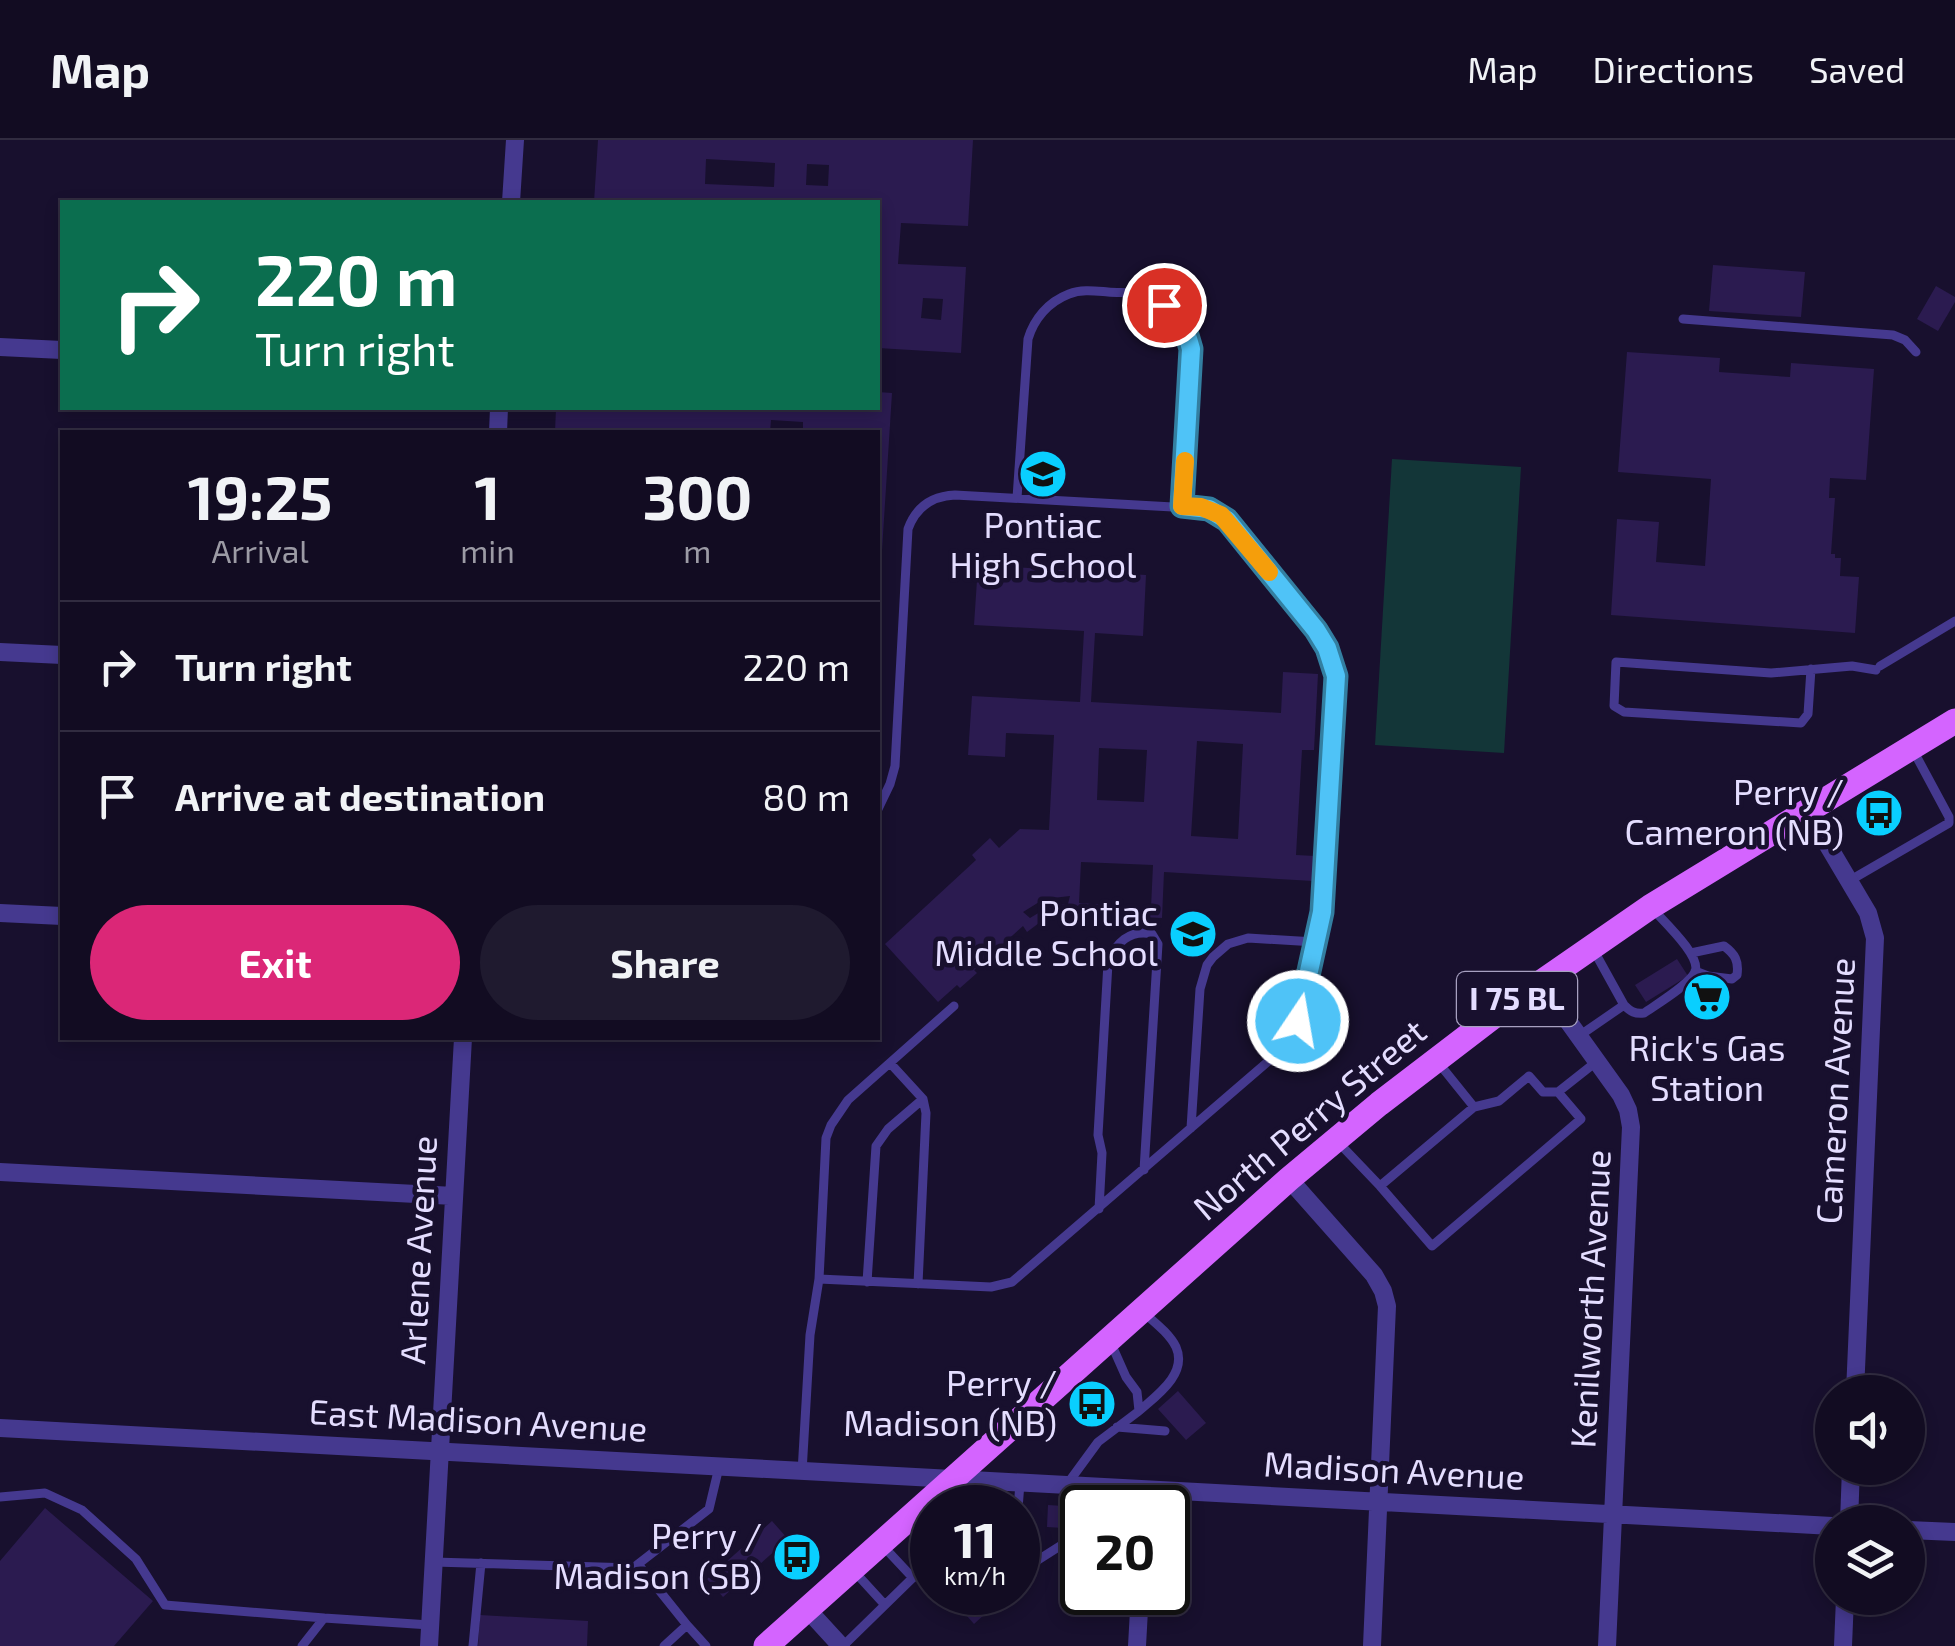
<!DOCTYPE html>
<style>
body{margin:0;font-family:"Exo 2",sans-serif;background:#1f1a2f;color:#f1f3f6;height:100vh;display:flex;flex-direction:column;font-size:38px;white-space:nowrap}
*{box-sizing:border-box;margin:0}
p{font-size:32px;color:#9c9ba5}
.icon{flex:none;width:55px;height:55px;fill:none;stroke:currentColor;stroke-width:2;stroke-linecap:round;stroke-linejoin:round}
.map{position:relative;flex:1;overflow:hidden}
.details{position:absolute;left:60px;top:290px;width:820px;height:610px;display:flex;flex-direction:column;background:#120c22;border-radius:0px;box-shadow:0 5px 15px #0003,0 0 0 2px #312c40}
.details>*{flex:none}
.guide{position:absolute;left:60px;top:60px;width:820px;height:210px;border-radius:0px;box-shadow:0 5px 15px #0003,0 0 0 2px #312c40;background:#0b6e4f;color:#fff;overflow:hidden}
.fabs{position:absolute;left:1815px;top:1235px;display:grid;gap:20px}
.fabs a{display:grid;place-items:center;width:110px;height:110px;border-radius:50%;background:#120c22;box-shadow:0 5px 15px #0003,0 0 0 2px #312c40;font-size:50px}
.speed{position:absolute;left:910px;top:1345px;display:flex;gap:20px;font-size:50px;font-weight:700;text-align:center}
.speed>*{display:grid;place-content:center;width:130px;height:130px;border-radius:50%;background:#120c22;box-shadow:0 5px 15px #0003,0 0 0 2px #312c40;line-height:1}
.speed small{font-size:25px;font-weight:400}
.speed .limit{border:5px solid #111;border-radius:15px;background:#fff;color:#111}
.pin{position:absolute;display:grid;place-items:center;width:85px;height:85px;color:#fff;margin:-42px;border:5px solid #fff;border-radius:50%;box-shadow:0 2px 10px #0007}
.me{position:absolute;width:110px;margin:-55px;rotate:12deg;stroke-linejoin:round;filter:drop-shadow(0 0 8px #0008)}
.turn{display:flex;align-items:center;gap:35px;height:210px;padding:0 30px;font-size:45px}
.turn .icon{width:130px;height:130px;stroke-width:2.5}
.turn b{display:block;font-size:70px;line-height:85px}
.eta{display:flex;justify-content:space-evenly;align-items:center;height:170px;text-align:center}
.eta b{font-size:60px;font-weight:700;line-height:70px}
.cta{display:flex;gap:20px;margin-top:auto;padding:20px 30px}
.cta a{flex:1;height:115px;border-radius:60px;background:#db2777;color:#fff;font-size:40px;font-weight:700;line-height:115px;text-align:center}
.cta a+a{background:#1f1a2f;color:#f1f3f6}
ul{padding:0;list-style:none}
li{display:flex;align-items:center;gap:30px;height:130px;padding:0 30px;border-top:2px solid #312c40}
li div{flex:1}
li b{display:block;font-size:38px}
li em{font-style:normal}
header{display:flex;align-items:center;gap:60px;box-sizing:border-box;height:140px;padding:0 50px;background:#120c22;border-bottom:2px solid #312c40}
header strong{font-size:48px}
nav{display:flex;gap:55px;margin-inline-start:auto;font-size:35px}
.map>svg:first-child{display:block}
</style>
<header>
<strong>Map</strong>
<nav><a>Map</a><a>Directions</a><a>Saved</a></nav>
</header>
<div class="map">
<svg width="1955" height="1506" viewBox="0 0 1955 1506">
<rect width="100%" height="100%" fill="#18102e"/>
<!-- green -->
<path fill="#133638" d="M1392 319 1521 327 1504 613 1375 605Z"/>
<!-- building -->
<path fill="#2b1b50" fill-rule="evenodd" d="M598 0H973L968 86 901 83 898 124 966 127 961 213 878 208V62H594ZM706 19 775 23 774 47 705 44ZM807 24 829 25 828 46 806 45ZM923 158 943 159 941 180 921 178Z
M1713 125 1805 132 1801 177 1709 171Z
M1936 146 1955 157V162L1938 191 1917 179Z
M1627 212 1720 218 1719 232 1790 237 1791 223 1874 229 1866 340 1830 338 1829 358H1835L1831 414H1835V418H1841L1840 436 1859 437 1855 493 1611 475 1617 379 1659 382 1656 422 1705 426 1711 339 1618 332Z
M878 252 892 253 880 442H878V292H803V282L771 280 770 292H555L556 268H878Z
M978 425 1146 435 1143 496 1095 493 1091 562 1281 573 1283 532 1318 534 1314 610H1302L1296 715 1315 716 1313 741 1164 732 1162 778 1068 773 1047 777 1027 792 1023 786 974 830 977 833 960 848 957 845 938 862 885 804 976 720 972 715 990 698 999 708 1020 689 1049 690 1054 595 1006 593 1005 617 968 615 972 556 1080 562 1084 491 974 485ZM1197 601 1243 604 1238 699 1191 696ZM1099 608 1147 610 1144 662 1097 660ZM1081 722 1153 725 1151 768 1079 763ZM1070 756 1068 764 1050 766 1030 778 1023 772 1044 759Z
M1677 819 1688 836 1646 862 1635 845Z
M1699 844 1722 851 1717 865 1711 863 1709 870 1693 865Z
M1178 1251 1206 1283 1186 1300 1158 1269Z
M1048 1365 1064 1366 1063 1388 1047 1387Z
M45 1368 153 1461 114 1506H0V1421Z
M772 1381 788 1399 723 1457 707 1439Z
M946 1452H1009L974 1484Z
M480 1475 588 1481 587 1506H478Z"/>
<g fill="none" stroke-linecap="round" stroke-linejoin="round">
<!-- lane -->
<path stroke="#45398f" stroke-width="9" d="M1683 179 1893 195 1905 200 1916 212
M1017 358 1028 199C1034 179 1048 162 1069 154 1082 149 1095 151 1108 152 1119 153 1130 152 1140 154 1166 160 1189 183 1191 209L1182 366
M1880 526 1955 481
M1811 529 1808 574 1801 583 1624 572 1614 566 1616 522 1771 533 1852 526 1876 530
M1849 741 1949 683V677L1913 610
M1593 809 1624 865C1631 872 1635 874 1644 873 1657 864 1689 845 1695 832 1702 816 1662 780 1651 767
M1691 813 1724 806C1735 814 1739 821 1737 835L1732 839 1708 836 1695 831
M1579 896 1624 865
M890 923 923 959 926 973 918 1144
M1474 967 1499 961 1529 936 1543 952H1558
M1191 988 1200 849 1207 825 1213 817 1228 804 1248 798 1315 802
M1337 1001 1380 1046 1474 967 1437 921
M1380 1046 1432 1106 1581 979 1558 952 1596 922
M1099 1069 1102 1013 1098 995 1108 823C1115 803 1130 789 1152 794L1158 804 1144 1030
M819 1139 991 1147 1012 1142 1278 913 1294 892 1298 881 1321 772 1336 546 1332 521 1316 489 1227 380 1209 369 955 355C932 356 916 367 908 389L895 626 890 644 878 669
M867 1142 876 1006 888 989 923 959
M1139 1271C1156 1256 1188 1234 1176 1207 1169 1193 1154 1182 1143 1172
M1117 1287 1165 1291
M802 1332 810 1195 819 1139 826 998 831 985 848 960 954 866
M1068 1343 1098 1302 1139 1271 1137 1252 1126 1237 1110 1201
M0 1357 45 1353 82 1370 136 1419 165 1465 324 1478
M1094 1368 1095 1347
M1018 1369 1020 1343
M884 1407 913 1438
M1018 1417 1027 1427 1060 1406 1082 1404
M434 1422 633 1428 709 1369 719 1327
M638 1424 687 1485
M853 1430 885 1465
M302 1506 324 1478 430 1485
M473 1506 481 1423
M664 1506 687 1485 706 1506
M843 1506 932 1419"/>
<!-- street -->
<path stroke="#45398f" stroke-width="18" d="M511 62 515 0
M0 207 62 210
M498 292 499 268
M0 512 62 515
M1807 670 1868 773 1875 798 1855 1252
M0 773 62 776
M1540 842 1621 955 1628 970 1631 987 1607 1506
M0 1032 454 1056
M1289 1039 1374 1135 1383 1151 1387 1166 1372 1506
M0 1288 1832 1386
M1849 1382 1851 1328
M1908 1390 1955 1392
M807 1469 841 1506
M429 1506 463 898
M1137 1506 1140 1452
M1843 1506 1845 1458"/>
<!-- primary -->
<path stroke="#d464ff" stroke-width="25" d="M766 1506 1289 1039 1379 964 1507 866 1650 767 1955 581"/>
</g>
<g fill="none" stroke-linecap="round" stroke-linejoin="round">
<!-- route casing -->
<g stroke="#337fa1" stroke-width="25">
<path id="route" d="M1164 165 1184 185 1191 209 1182 366 1209 369 1227 380 1316 490 1327 508 1336 536 1322 772 1298 881"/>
</g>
<!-- route -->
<use href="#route" stroke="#4fc3f7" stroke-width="18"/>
<!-- slow -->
<path stroke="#f59e0b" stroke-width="18" d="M1185 321 1182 366 1201 367 1221 375 1269 432"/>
</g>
<!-- icons -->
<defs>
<g id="school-disc" transform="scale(2.5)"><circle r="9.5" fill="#09cfff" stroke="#18102e"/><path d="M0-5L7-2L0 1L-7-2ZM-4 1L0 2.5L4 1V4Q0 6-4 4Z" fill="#111"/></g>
<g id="bus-disc" transform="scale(2.5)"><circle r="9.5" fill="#09cfff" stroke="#18102e"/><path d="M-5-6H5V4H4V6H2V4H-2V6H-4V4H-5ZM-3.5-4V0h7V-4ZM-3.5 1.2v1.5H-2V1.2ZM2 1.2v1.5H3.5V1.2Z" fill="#111"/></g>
<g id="supermarket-disc" transform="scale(2.5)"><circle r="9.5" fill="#09cfff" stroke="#18102e"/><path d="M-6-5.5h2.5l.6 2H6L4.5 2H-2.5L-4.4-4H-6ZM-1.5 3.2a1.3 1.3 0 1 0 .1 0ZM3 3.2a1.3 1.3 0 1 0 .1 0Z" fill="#111"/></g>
</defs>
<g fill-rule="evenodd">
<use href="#school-disc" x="1043" y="334"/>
<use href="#bus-disc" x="1879" y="673"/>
<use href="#school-disc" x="1193" y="794"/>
<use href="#supermarket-disc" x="1707" y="857"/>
<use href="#bus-disc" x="1092" y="1264"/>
<use href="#bus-disc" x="797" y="1417"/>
</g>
<g text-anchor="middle" stroke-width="9" stroke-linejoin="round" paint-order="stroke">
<!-- shield labels -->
<rect fill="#18102e" stroke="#a7a0c0" stroke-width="2.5" x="1457" y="832" width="120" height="54" rx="8"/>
<g font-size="32" font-weight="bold" fill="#e4ddff">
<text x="1517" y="870">I 75 BL</text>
</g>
<!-- poi labels -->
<g font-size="35" fill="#e4ddff" stroke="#18102e" text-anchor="end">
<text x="1043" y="398" text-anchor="middle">Pontiac<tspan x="1043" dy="40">High School</tspan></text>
<text x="1844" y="665">Perry /<tspan x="1844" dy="40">Cameron (NB)</tspan></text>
<text x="1158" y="786">Pontiac<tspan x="1158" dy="40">Middle School</tspan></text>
<text x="1707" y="921" text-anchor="middle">Rick's Gas<tspan x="1707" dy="40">Station</tspan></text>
<text x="1057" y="1256">Perry /<tspan x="1057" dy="40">Madison (NB)</tspan></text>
<text x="762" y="1409">Perry /<tspan x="762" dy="40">Madison (SB)</tspan></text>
</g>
<!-- street labels -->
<g font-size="35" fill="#e4ddff" stroke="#18102e">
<text transform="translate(1836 951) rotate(-87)" y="12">Cameron Avenue</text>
<text transform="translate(1310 980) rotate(-40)" y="12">North Perry Street</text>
<text transform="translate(419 1110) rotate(-87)" y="12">Arlene Avenue</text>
<text transform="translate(1591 1159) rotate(-87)" y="12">Kenilworth Avenue</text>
<text transform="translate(478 1281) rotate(3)" y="12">East Madison Avenue</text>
<text transform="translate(1394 1331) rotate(3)" y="12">Madison Avenue</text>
</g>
</g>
</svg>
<div class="fabs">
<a><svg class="icon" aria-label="sound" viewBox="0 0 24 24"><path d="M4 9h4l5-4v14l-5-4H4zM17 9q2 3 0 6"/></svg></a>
<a><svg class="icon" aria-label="layers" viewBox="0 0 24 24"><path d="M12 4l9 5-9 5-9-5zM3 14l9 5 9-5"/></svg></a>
</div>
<div class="speed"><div>11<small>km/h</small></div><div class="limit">20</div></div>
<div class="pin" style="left:1164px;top:165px;background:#d93025"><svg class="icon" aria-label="arrive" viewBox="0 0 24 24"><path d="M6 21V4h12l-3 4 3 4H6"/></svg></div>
<svg class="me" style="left:1298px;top:881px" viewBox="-20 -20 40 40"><circle r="17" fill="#4fc3f7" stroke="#fff" stroke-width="3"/><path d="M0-11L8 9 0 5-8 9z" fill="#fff"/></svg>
<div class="guide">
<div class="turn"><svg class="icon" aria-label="right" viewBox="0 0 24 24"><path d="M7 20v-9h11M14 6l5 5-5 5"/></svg><div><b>220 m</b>Turn right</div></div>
</div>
<section class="details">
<div class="eta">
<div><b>19:25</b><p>Arrival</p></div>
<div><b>1</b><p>min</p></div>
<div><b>300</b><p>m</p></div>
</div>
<ul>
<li><svg class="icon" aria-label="right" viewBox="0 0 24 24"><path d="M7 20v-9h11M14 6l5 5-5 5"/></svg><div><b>Turn right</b></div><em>220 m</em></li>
<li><svg class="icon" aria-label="arrive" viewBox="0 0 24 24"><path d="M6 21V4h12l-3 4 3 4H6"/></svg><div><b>Arrive at destination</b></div><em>80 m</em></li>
</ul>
<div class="cta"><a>Exit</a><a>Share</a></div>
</section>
</div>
